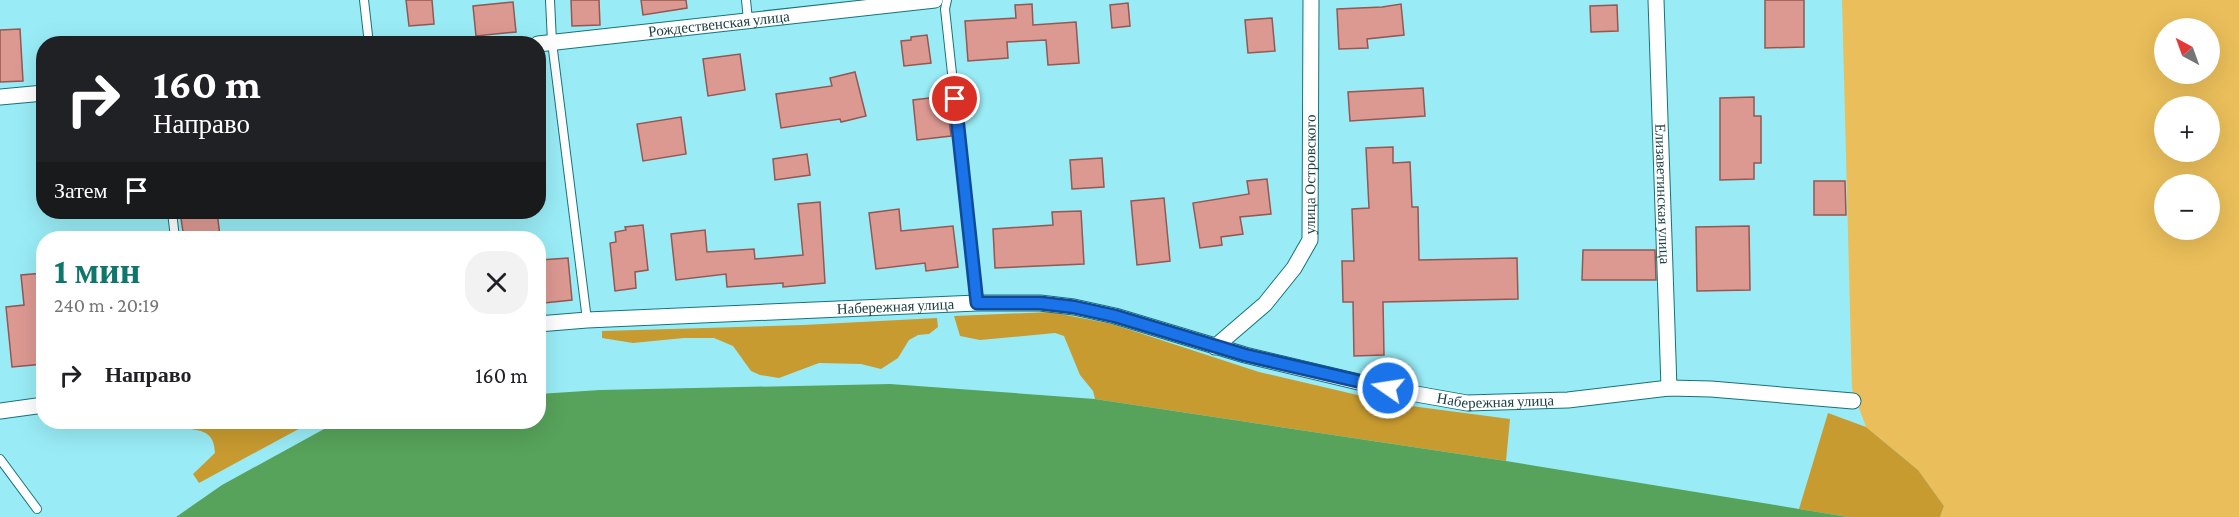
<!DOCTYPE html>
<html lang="ru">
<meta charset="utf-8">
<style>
body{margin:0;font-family:"Crimson Pro",serif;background:#f2f2f2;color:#202124;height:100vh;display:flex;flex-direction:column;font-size:22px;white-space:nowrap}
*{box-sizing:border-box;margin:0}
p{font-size:20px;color:#757577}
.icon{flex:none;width:33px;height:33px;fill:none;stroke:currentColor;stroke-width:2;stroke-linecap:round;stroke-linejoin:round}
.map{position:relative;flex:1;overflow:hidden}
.side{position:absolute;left:36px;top:231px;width:510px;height:198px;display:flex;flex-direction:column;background:#fff;border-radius:24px;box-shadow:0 6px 24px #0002}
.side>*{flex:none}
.top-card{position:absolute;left:36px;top:36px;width:510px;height:183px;border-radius:24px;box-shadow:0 6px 24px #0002;background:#202124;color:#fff;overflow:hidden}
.needle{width:39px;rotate:319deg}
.tools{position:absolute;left:2154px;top:18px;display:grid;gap:12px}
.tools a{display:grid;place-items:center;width:66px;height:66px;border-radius:50%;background:#fff;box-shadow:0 6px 24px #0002;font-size:30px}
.pin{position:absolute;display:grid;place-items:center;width:51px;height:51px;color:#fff;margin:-26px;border:3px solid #fff;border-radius:50%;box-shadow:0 2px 6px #0007}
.me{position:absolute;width:66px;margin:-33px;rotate:283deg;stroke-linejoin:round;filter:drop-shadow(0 0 4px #0008)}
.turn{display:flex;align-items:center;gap:21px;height:126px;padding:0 18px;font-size:27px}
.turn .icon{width:78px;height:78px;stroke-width:2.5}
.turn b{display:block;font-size:42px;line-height:51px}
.then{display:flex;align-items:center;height:57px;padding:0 18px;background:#0003;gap:12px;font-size:22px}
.round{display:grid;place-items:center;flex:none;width:63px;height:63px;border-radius:24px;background:#f2f2f2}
.summary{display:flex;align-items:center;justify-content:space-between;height:102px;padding:0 18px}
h1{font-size:36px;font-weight:700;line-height:45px;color:#0f766e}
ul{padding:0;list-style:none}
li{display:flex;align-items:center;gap:18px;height:84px;padding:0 18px}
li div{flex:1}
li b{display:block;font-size:22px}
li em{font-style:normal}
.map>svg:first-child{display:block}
</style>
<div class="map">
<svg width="2239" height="517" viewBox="0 0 2239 517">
<rect width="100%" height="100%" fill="#99ecf6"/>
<!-- green -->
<path fill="#eabe5a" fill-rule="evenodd" d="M1842 0H2239V517H1940L1944 506 1918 470 1866 427 1852 389ZM2164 28H2210V74H2164ZM2164 106H2210V152H2164ZM2164 184H2210V230H2164Z"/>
<!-- forest -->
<path fill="#c89b30" d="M1051 312 1112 324 1259 372 1396 404 1510 419 1506 461 1095 399 1093 391 1080 375 1064 336 1055 333 980 340 960 336 954 316Z
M937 318 938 327 929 334 918 335 909 340 898 358 881 369 861 364 819 363 779 378 760 375 751 371 733 346 714 338H684L633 343 602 338V331L803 325Z
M1828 413 1866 427 1918 470 1944 506 1940 517H1848L1799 509Z
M168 422H317L306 425 199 483 193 474 215 453C214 421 187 435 168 422Z"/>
<!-- water -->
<path fill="#57a35b" d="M890 384 1095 399 1506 461 1848 517H176L222 485 335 423 538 422 539 394 600 390Z"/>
<!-- building -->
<path fill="#dc9992" stroke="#945752" stroke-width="1.5" d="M406 0H432L434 24 409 26Z
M571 0H599L600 25 572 26Z
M641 0H686L687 8 643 15Z
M1765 0H1804V47L1765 48Z
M513 2 516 32 476 36 473 6Z
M1128 3 1130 26 1112 28 1110 5Z
M1032 4 1033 25 1076 22 1079 63 1048 65 1046 40 1007 42 1008 58 968 61 965 21 1016 18 1015 5Z
M1401 4 1404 35 1367 39 1368 48 1339 49 1337 9 1382 7Z
M1617 5 1618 31 1591 32 1590 6Z
M1272 18 1275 51 1248 53 1245 20Z
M20 29 23 81 0 82V30Z
M927 35 931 63 904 66 901 41 911 40V37Z
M740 54 745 90 708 96 703 59Z
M855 72 866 116 841 122 840 119 781 128 776 94 832 86 830 78Z
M1423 88 1425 116 1350 121 1348 92Z
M946 96 951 136 917 140 913 100Z
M1754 97V116H1761V163H1754V179L1720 180V98Z
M681 117 686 154 643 161 637 124Z
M1393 147V163L1410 162 1412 207H1418L1419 260 1517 258 1518 299 1383 302 1384 355 1354 356 1353 302H1343L1342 261H1354L1352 209 1369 208 1366 148Z
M807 154 810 175 775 180 773 159Z
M1102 158 1104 187 1072 189 1070 160Z
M1267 179 1271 214 1240 217 1243 234 1221 237 1222 245 1200 248 1193 203 1249 194 1247 181Z
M1814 181H1845L1846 215H1814Z
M1164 198 1170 261 1137 265 1131 201Z
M820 202 825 283 783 287V283L727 287 726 274 676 280 671 234 705 230 707 252 754 249 755 259 803 255 798 204Z
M899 209 901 231 953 226 958 267 926 271 925 263 876 269 869 213Z
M1081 211 1084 264 995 268 993 229 1053 225 1052 212Z
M180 212H217L220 236 184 238Z
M643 225 648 270 635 272 636 288 615 291 610 243 616 242 615 232 626 230 625 227Z
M1749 226 1750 290 1697 291 1696 227Z
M1583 250H1655L1656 280H1582Z
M568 258 572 300 544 303 540 260Z
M44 273V364L12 367 6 307 24 305 21 275Z"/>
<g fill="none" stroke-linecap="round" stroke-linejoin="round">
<!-- service casing -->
<g stroke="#15737c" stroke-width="10">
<path id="service" d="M364 0 369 44
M550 0 552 42 587 320
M746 0 748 20
M947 0 945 9 977 303
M172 212 175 238
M0 459 37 509"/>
</g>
<!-- minor casing -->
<g stroke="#15737c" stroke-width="17">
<g id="minor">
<path id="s1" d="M1656 0 1669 388"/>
<path id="s2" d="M538 44 935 0"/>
<path d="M0 97 44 93"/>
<path id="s3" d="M538 324 587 320 977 303H1040L1074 307 1115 316 1245 355 1388 389 1467 403 1568 400 1669 388 1711 389 1853 401"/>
<path id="s4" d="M1215 347 1265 304 1294 268 1310 240 1311 0"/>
<path d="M0 411 44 405"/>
</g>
</g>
<!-- service -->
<use href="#service" stroke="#fff" stroke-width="8"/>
<!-- minor -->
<use href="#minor" stroke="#fff" stroke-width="15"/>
</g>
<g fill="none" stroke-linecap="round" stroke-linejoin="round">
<!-- route casing -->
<g stroke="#114b97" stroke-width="15">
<path id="route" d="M955 99 977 303H1040L1074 307 1115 316 1245 355 1388 388"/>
</g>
<!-- route -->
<use href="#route" stroke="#1a73e8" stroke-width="10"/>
</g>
<g text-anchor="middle" stroke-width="5" stroke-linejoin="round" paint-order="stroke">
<!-- street labels -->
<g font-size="15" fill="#1e4145" stroke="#b5f6fe">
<text dy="5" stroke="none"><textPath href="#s2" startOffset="182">Рождественская улица</textPath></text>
<text dy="5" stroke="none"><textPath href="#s4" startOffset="210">улица Островского</textPath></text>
<text dy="5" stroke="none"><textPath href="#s1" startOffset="194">Елизаветинская улица</textPath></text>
<text dy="5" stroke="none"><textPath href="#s3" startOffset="358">Набережная улица</textPath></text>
<text dy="5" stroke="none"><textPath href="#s3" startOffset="970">Набережная улица</textPath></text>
</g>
</g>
</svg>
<div class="tools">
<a><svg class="needle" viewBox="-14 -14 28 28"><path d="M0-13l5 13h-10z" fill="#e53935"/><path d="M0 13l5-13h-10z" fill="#757577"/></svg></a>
<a>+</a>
<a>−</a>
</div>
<div class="pin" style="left:955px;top:99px;background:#d93025"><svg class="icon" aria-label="arrive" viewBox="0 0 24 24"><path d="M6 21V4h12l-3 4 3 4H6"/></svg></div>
<svg class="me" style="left:1388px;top:388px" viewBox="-20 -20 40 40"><circle r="17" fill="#1a73e8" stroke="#fff" stroke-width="3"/><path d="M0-11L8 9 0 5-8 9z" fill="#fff"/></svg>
<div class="top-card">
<div class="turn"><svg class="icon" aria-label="right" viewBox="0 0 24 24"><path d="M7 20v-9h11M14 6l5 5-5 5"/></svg><div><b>160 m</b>Направо</div></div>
<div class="then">Затем<svg class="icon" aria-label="arrive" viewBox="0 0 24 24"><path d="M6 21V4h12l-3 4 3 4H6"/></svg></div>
</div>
<section class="side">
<div class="summary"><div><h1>1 мин</h1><p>240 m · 20:19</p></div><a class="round"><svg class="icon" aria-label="close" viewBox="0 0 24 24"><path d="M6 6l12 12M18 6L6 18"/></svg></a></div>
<ul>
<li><svg class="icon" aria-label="right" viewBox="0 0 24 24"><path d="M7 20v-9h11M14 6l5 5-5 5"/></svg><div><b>Направо</b></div><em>160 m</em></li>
</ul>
</section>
</div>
